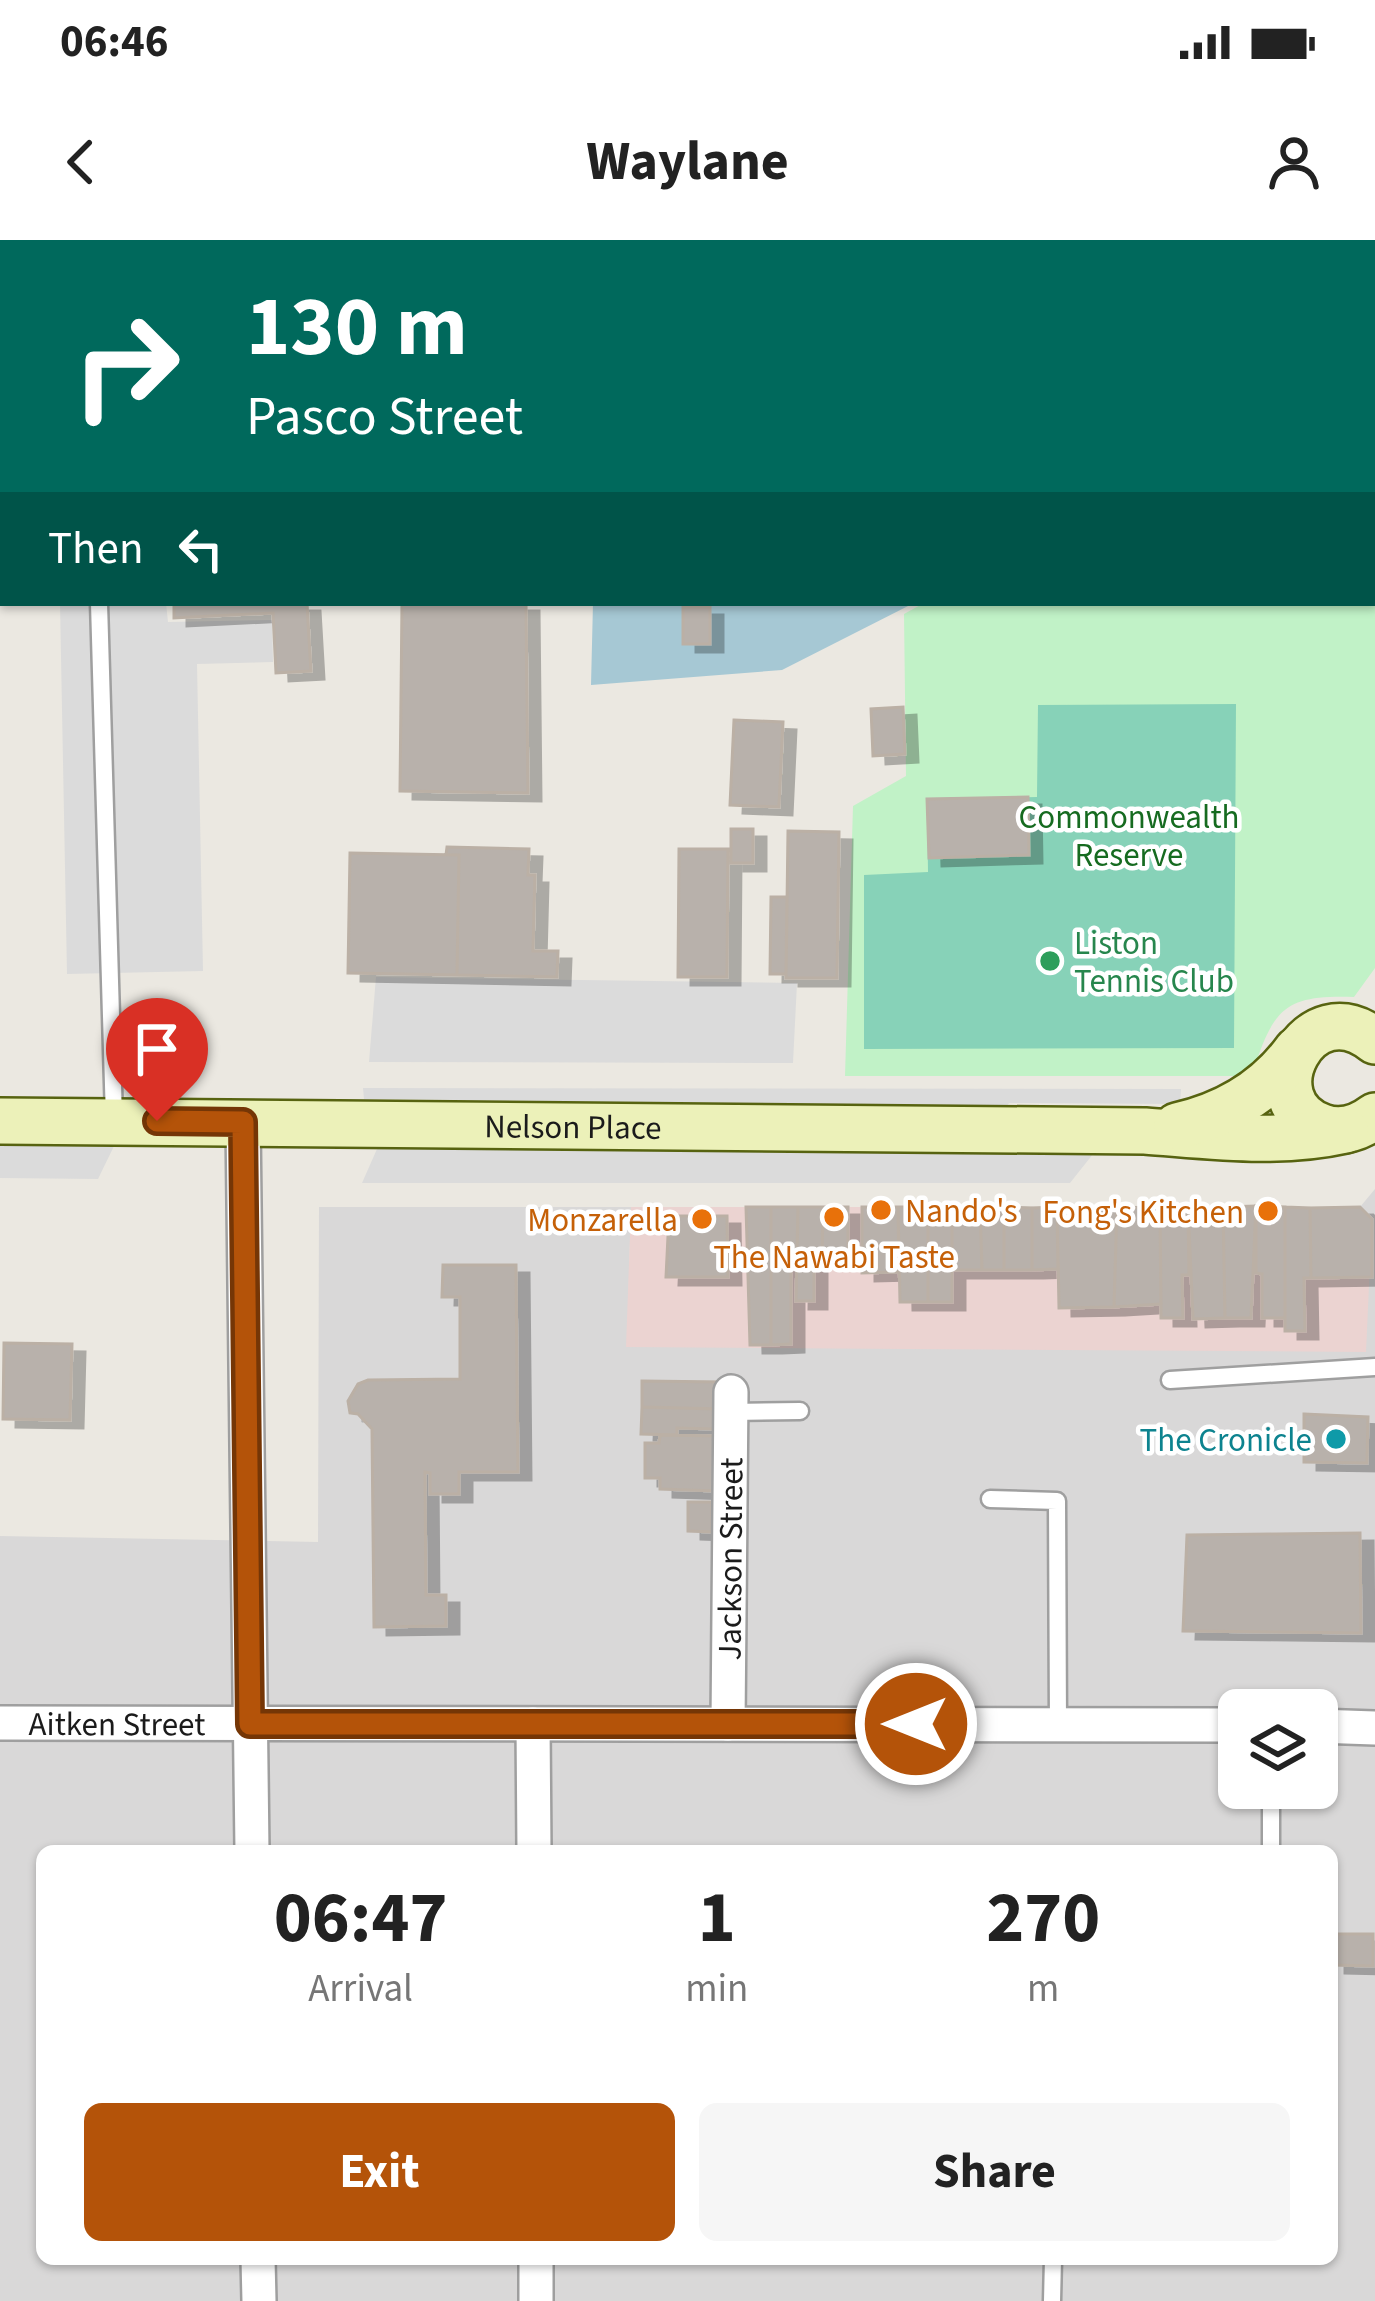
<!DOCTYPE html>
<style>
body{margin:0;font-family:"Source Sans 3",sans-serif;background:#f6f6f6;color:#222;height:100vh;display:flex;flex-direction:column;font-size:45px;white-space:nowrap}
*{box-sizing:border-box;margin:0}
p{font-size:39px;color:#767676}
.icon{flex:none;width:66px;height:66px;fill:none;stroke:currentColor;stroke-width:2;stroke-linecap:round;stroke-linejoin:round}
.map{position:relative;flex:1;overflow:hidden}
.panel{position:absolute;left:36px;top:1605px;width:1302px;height:420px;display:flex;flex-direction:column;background:#fff;border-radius:18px;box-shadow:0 3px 9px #0004}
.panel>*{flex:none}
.banner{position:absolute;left:0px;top:0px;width:1377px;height:366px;box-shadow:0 3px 9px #0004;background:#00695c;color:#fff;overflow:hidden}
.tools{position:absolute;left:1218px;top:1449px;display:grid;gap:24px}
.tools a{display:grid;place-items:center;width:120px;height:120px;border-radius:18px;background:#fff;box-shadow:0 3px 9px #0004;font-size:60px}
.pin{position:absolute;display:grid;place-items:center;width:102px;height:102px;color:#fff;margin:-123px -51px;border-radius:50% 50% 50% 0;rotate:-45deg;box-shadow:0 0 12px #0007}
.pin .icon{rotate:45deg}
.me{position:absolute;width:132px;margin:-66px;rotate:270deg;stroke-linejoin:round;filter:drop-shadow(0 0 9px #0008)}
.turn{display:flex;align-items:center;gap:42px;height:252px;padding:0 48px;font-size:54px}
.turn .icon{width:156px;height:156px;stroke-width:2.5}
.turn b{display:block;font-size:84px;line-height:102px}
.then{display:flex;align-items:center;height:114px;padding:0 48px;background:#0003;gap:24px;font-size:45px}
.eta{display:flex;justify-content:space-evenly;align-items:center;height:204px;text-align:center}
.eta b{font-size:72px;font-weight:700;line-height:84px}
.button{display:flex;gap:24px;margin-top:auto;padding:24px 48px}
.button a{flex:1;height:138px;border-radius:18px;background:#b45309;color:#fff;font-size:48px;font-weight:700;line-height:138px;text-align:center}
.button a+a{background:#f6f6f6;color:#222}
.status{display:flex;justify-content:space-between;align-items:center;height:84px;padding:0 60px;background:#fff;direction:ltr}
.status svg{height:33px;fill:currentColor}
header{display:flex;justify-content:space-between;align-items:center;height:156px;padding:0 48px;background:#fff;font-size:54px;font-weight:700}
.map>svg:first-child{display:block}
</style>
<div class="status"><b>06:46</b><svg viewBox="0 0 49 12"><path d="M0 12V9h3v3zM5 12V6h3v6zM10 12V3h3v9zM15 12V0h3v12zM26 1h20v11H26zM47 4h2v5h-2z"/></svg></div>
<header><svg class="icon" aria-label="back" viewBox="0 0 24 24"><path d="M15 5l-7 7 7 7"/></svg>Waylane<svg class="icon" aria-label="person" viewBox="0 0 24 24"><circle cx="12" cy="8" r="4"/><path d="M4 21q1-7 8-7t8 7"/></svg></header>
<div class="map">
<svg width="1375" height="2061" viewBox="0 0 1375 2061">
<defs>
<filter id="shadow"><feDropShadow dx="13" dy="8" stdDeviation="0" flood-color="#0004"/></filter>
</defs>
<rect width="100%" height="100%" fill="#ebe8e1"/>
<!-- residential -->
<path fill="#d9d8d8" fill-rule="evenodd" d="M1375 949V2061H0V1296L318 1302 319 967H631L627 1107 1372 980 1360 967ZM1239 1470H1317V1548H1239ZM42 1611H1332V2019H42Z"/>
<!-- commercial -->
<path fill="#ebd3d1" d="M631 967H1360L1372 979 1366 1112 626 1107Z"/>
<!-- park -->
<path fill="#c1f2c7" d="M1176 0H1375V728L1354 757C1288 755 1274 766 1254 829L1235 836H845L853 566 906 536 904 374 924 363H1374V3H1172Z"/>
<!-- pitch -->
<path fill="#87d2b8" d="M1236 464 1234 808 864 809V635L928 632 927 559 1037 557 1038 465Z"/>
<!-- parking -->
<path fill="#dbdbdb" d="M60 363H166L168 382 272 380 273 422 197 424 203 731 67 734Z
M376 737 797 743 793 823 369 822Z
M363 848 1181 849 1180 864 1009 863 999 878 549 876 556 861 364 859Z
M0 904H115L98 939 0 938Z
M377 909 1093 914 1070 943H362Z"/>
<!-- water -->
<path fill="#a6c8d4" d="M0 0H1176L3 3V282Z
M593 363H914L782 430 591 445Z"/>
<!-- building -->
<path fill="#b8b1ab" stroke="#bbb0a5" stroke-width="3" filter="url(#shadow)" d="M174 363H307L311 431 276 433 273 373 174 378Z
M402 363H526L528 553 400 551Z
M683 367H710V404H683Z
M903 467 905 514 873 516 871 469Z
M734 480 783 482 779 567 730 565Z
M1028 557 1029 615 929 618 927 559Z
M731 589H753V623H731Z
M788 591 839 592 837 738H786Z
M447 607 529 609 528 635H535L533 711H558L557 737 457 735 459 615H446Z
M679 609H728L727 737H678Z
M350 613 459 615 457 735 348 733Z
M771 657H787L786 734H770Z
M1256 966 1285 967V1078H1262V1034L1256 1033Z
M1256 966 1251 1078H1225L1223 967Z
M746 967H771V1105H750Z
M771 967H798L797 1021 791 1022V1104L771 1105Z
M798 967H823L822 1019H814V1061H796Z
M823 967H848V1019H822Z
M862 967H898L899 1032 862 1033Z
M898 967H928V1062H900Z
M928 967 952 968V1062H928Z
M980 967 982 1030H952V968Z
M980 967H1004V1030H982Z
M1004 967 1032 968V1030H1004Z
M1057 967H1117L1114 1067 1059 1068Z
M1057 967 1058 1029 1032 1030V968Z
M1117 967 1160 968 1161 1064 1114 1067Z
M1188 967H1223L1225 1078 1193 1079Z
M1188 967 1189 1035H1182L1183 1078H1161L1160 968Z
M1285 967 1310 968 1311 1038H1304L1305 1091H1285Z
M1360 967 1372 979V1037L1311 1038 1310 968Z
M669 976H727L728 1037H666Z
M443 1025H516L518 1232H459V1254H430V1233L425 1232 426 1355H446V1386L374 1387 372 1189 358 1174 350 1173 348 1161 358 1144 368 1140 460 1139V1057H442Z
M4 1103 72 1104 70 1180 3 1179Z
M642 1141 723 1142V1169L642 1167Z
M642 1167 716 1169V1189L677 1188V1195L641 1194Z
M1304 1174 1368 1177 1367 1223 1304 1222Z
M660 1195 721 1196 715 1251 660 1249V1238H645V1203H659Z
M688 1262H712V1292L688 1291Z
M1360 1293 1361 1393 1183 1391 1187 1295Z
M1332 1694H1373V1726L1332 1725Z"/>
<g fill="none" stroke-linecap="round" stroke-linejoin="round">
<!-- lane casing -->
<g stroke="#9f9f9f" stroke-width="21">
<path id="lane" d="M99 363 114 879
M1170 1140 1375 1127
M731 1172 800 1171
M990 1259 1057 1261 1058 1485
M1271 1548V1611
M1052 2061 1053 2019"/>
</g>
<!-- street casing -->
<g stroke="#9f9f9f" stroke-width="38">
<g id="street">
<path d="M243 882 252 1611"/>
<path id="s1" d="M0 1483 1239 1485"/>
<path d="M533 1484 534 1611"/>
<path id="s2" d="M728 1484 731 1152"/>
<path d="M1317 1486 1375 1488"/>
<path d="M258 2019 259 2061"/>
<path d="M536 2019V2061"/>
</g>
</g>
<!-- secondary casing -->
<g stroke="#576310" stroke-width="50">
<g id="secondary">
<path d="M1375 801C1308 747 1250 861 1322 887 1341 894 1359 888 1375 876"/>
<path id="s3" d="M0 881 1145 891C1212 896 1278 905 1345 890"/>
<path d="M1177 886C1226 875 1268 850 1297 810"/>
</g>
</g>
<!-- lane -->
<use href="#lane" stroke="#fff" stroke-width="16"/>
<!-- street -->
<use href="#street" stroke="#fff" stroke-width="33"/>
<!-- secondary -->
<use href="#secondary" stroke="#ecf1b9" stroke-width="45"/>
</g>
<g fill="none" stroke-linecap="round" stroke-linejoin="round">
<!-- route casing -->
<g stroke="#753606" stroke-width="30">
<path id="route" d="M157 881 243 882 250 1484H916"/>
</g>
<!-- route -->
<use href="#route" stroke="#b45309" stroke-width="21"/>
</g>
<!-- markers -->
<circle fill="#2e9e5b" stroke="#fff" stroke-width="4.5" cx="1050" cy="721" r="12"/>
<g fill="#e8710a" stroke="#fff" stroke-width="4.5">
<circle cx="881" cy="970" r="12"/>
<circle cx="1268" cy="971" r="12"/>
<circle cx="834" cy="977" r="12"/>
<circle cx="702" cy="979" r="12"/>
</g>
<circle fill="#0f9aa8" stroke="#fff" stroke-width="4.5" cx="1336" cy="1199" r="12"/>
<g text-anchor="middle" stroke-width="9" stroke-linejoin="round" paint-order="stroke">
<!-- park labels -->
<g font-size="33" fill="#166b20" stroke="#fff">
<text x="1129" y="588">Commonwealth<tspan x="1129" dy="38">Reserve</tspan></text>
</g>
<!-- leisure labels -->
<g font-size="33" fill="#27864d" stroke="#fff" text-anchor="start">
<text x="1074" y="714">Liston<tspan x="1074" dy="38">Tennis Club</tspan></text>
</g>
<!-- street labels -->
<g font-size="33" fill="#1b1b1b" stroke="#fff">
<text dy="12" stroke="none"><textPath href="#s3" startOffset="573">Nelson Place</textPath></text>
<text dy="12" stroke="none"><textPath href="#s2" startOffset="165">Jackson Street</textPath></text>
<text dy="12" stroke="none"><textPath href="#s1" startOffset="117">Aitken Street</textPath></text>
</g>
<!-- food labels -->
<g font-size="33" fill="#c56008" stroke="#fff" text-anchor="end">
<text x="905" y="982" text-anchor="start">Nando's</text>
<text x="1244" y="983">Fong's Kitchen</text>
<text x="678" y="991">Monzarella</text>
<text x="834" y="1028" text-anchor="middle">The Nawabi Taste</text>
</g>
<!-- culture labels -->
<g font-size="33" fill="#0d838f" stroke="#fff" text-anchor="end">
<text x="1312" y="1211">The Cronicle</text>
</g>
</g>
</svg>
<div class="tools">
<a><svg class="icon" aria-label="layers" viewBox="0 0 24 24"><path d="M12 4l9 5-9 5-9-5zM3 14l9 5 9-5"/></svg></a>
</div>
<div class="pin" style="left:157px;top:881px;background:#d93025"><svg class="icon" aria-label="arrive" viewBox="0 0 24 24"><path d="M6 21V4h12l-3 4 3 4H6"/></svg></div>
<svg class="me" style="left:916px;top:1484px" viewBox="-20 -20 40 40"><circle r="17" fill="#b45309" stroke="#fff" stroke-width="3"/><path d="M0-11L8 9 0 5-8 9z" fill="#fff"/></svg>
<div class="banner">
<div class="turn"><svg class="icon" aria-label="right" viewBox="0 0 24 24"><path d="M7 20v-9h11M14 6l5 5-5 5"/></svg><div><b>130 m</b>Pasco Street</div></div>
<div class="then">Then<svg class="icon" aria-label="left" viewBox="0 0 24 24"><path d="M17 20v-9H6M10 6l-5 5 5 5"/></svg></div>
</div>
<section class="panel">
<div class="eta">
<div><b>06:47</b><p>Arrival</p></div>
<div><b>1</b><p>min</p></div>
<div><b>270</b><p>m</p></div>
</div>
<div class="button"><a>Exit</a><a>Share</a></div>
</section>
</div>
